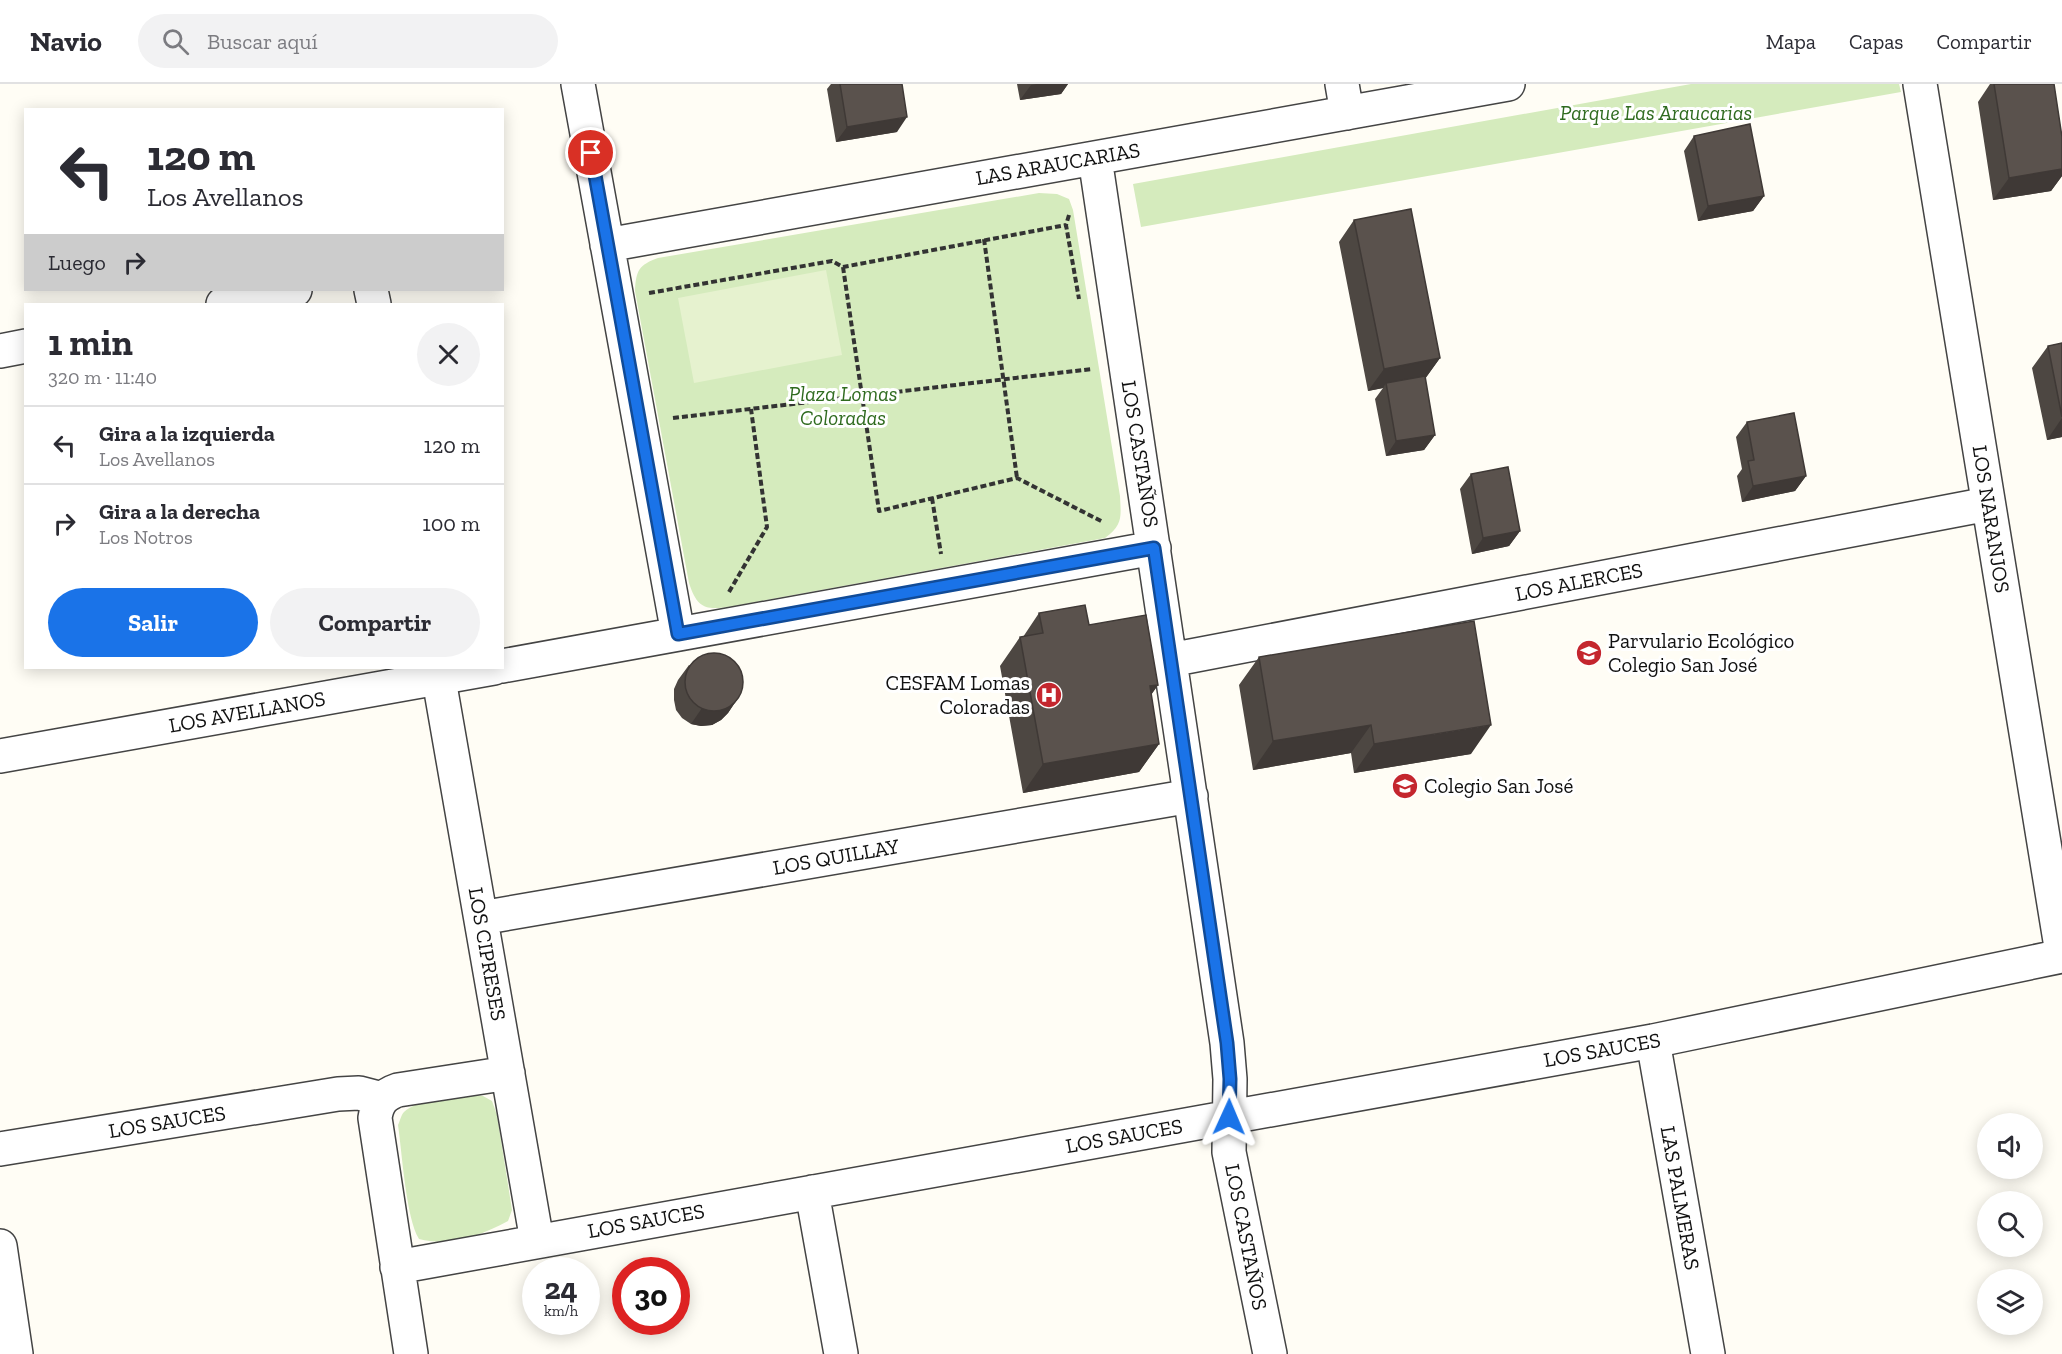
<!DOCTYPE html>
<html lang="es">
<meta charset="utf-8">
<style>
body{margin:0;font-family:"Zilla Slab",serif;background:#f2f2f3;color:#2b2b33;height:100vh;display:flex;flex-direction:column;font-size:22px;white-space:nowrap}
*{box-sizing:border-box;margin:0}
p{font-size:20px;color:#7c7c81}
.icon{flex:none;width:33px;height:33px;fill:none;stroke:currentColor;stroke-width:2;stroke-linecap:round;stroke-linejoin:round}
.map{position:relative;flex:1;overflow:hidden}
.side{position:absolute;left:24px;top:219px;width:480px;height:366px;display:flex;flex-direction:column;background:#fff;border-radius:0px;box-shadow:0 3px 15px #0003}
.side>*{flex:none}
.top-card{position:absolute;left:24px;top:24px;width:480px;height:183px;border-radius:0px;box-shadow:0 3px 15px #0003;background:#fff;color:#2b2b33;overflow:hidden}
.buttons{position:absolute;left:1977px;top:1029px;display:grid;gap:12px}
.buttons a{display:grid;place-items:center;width:66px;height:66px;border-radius:50%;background:#fff;box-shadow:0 3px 15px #0003;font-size:30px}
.speed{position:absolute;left:522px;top:1173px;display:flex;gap:12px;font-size:30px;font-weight:700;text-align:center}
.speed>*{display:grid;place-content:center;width:78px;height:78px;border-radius:50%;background:#fff;box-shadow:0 3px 15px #0003;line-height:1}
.speed small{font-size:15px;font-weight:400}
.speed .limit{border:9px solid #d22;background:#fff;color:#111}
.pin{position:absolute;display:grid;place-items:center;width:51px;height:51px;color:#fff;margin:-26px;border:3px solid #fff;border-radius:50%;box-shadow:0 2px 6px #0007}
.me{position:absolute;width:66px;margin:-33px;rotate:1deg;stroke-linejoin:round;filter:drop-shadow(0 0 4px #0008)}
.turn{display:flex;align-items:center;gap:21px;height:126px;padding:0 24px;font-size:27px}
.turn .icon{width:78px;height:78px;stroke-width:2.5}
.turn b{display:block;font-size:42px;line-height:51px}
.then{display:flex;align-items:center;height:57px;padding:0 24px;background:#0003;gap:12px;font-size:22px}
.round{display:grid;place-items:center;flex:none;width:63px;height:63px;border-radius:32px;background:#f2f2f3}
.overview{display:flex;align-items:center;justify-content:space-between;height:102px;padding:0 24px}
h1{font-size:36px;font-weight:800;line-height:45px}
.cta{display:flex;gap:12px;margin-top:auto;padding:12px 24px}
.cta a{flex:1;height:69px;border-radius:36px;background:#1a73e8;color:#fff;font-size:24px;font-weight:800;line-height:69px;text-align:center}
.cta a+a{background:#f2f2f3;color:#2b2b33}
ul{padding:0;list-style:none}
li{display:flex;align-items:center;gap:18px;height:78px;padding:0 24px;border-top:2px solid #e1e1e2}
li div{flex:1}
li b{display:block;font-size:22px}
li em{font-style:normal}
header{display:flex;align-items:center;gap:36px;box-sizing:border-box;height:84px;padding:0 30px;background:#fff;border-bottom:2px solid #e1e1e2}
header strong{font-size:28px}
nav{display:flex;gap:33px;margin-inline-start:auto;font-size:21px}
.search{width:420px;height:54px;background:#f2f2f3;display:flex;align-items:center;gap:15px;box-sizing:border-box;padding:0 21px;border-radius:33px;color:#7c7c81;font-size:22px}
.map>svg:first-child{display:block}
</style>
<header>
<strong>Navio</strong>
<div class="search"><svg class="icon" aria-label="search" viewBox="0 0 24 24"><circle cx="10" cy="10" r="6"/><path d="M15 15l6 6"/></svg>Buscar aquí</div>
<nav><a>Mapa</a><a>Capas</a><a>Compartir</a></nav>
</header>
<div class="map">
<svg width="2062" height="1270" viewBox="0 0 2062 1270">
<rect width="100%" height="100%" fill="#fffdf5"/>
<!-- green -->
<path fill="#d5ebbd" d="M1691 0H1899L1901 8 1141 143 1133 100Z
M1039 109 1057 110 1069 115 1073 126 1120 412C1121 433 1123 441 1105 454L734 522C708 526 698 527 689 499L635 207C636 186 639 181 658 174Z
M472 1011 483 1012 492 1017 497 1031 512 1126 508 1137C480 1152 451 1163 419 1155 406 1134 402 1068 398 1041 400 1037 401 1031 404 1028 417 1015 454 1014 472 1011Z"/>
<!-- pitch -->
<path fill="#e6f2cf" d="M826 186 842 271 694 299 678 214Z"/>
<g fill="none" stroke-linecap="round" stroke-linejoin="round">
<!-- minor casing -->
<g stroke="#444" stroke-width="36">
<path id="minor" d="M578 0 678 550
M1342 0 1347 29
M1920 0 2062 869
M1095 74 1227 959 1230 995 1229 1068 1270 1270
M607 161 1508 0
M371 206 374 220
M223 220 295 206
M0 267 26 262
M1170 576 1988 420
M502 582 1154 464
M437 584 537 1157
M0 672 494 584
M481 834 1191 712
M1653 957 1708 1270
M0 1065 338 1010 359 1009 382 1015
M812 1108 841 1270
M0 1162 16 1270
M397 1183 1653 957 2062 872
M411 1270 375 1034C377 1019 383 1011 398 1006L508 989"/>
</g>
<!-- path -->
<path stroke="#333" stroke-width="4" stroke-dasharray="6 3" stroke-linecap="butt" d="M1069 131 1066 141 1079 215
M984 155 1017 394
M843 183 879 427 1017 394 1103 438
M649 209 832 177 843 183 1066 141
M673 334 1092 285
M932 414 941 470
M729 508 767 443 751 325"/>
<!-- minor -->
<use href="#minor" stroke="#fff" stroke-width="33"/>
</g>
<!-- wall -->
<path fill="#4d4742" d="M831 0H902L897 48 836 58 827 5Z
M1017 0H1068L1061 10 1020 16Z
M1990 0H2054L2062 53V92L2051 107 1993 116 1978 18Z
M1694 52 1764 112 1753 127 1698 137 1684 67Z
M1354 136 1440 274 1425 295 1435 351 1424 366 1386 372 1375 315 1383 304 1368 307 1339 158Z
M2062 259V353L2047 356 2032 284 2048 262Z
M1747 338 1806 392 1795 407 1742 418 1737 392 1742 385 1736 353Z
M1471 390 1520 447 1509 462 1472 470 1460 405Z
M1039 529 1089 541 1158 601 1151 611 1159 660 1139 688 1023 709 1000 582 1020 553H1023Z
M1259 573 1471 670 1354 689 1351 669 1253 686 1239 601Z
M689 581 738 614 728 629 721 636 712 641 701 642 691 640 682 634 676 626 674 616V605L678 596Z"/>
<!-- shaded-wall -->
<path fill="#3f3936" d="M1037 0H1068L1061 10 1020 16 1031 1Z
M907 33 897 48 836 58 847 43Z
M2062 85V92L2051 107 1993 116 2009 94Z
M1764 112 1753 127 1698 137 1708 122Z
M1440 274 1424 296 1386 299 1383 304 1368 307 1384 285Z
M2062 334V353L2047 356Z
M1435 351 1424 366 1386 372 1396 357Z
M1806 392 1795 407 1742 418 1753 402Z
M1520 447 1509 462 1472 470 1483 454Z
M1158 601 1138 629 1150 602Z
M738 614 728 629 721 636 712 641 701 642 691 640 702 624Z
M1371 641 1351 669 1253 686 1273 657Z
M1491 641 1471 670 1354 689 1374 660Z
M1159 660 1139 688 1023 709 1043 680Z"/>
<!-- building -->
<path fill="#5a524d" stroke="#3f3936" stroke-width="1.5" d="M840 0H902L907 33 847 43Z
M1994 0H2054L2062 53V85L2009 94Z
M1750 40 1764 112 1708 122 1694 52Z
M1411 125 1440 274 1384 285 1354 136Z
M2062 259V333L2048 262Z
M1425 292 1435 351 1396 357 1386 299Z
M1794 329 1806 392 1753 402 1748 377 1754 376 1747 338Z
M1508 383 1520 447 1483 454 1471 390Z
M1085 521 1089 541 1146 531 1158 601 1150 602 1159 660 1043 680 1020 553 1043 549 1039 529Z
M1474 537 1491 641 1374 660 1371 641 1273 657 1259 573Z
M685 598a29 29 0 1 1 58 0a29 29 0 1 1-58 0Z"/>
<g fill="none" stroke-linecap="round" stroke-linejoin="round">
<!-- route casing -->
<g stroke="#114b97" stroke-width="15">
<path id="route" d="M591 69 678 550 1154 464 1227 959 1230 995 1229 1033"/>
</g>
<!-- route -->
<use href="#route" stroke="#1a73e8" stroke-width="10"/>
</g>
<!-- icons -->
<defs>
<g id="school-disc" transform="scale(1.35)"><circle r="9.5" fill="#c4262e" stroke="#fff"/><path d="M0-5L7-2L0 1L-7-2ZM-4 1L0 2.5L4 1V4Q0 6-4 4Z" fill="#fff"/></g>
<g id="hospital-disc" transform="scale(1.35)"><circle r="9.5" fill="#c4262e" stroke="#fff"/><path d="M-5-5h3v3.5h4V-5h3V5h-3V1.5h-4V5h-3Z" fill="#fff"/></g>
</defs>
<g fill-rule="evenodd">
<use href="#school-disc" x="1589" y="569"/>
<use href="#hospital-disc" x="1049" y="611"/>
<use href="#school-disc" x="1405" y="702"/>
</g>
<g text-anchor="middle" stroke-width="6" stroke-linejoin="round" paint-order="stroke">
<!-- park labels -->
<g font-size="21" font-style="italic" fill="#2f6b1f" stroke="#fff">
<text x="1656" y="36">Parque Las Araucarias</text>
<text x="843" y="317">Plaza Lomas<tspan x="843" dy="24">Coloradas</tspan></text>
</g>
<!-- street labels -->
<g font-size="21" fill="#111" stroke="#fff">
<text transform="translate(1058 80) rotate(-10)" y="7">LAS ARAUCARIAS</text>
<text transform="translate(1140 370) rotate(81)" y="7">LOS CASTAÑOS</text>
<text transform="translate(1991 435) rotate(81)" y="7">LOS NARANJOS</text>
<text transform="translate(1579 498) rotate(-11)" y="7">LOS ALERCES</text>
<text transform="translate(247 628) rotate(-10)" y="7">LOS AVELLANOS</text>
<text transform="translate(836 773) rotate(-10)" y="7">LOS QUILLAY</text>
<text transform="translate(487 870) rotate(80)" y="7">LOS CIPRESES</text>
<text transform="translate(1602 966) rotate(-10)" y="7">LOS SAUCES</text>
<text transform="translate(167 1038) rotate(-9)" y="7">LOS SAUCES</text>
<text transform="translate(1124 1052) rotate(-10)" y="7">LOS SAUCES</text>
<text transform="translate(1680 1114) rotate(80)" y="7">LAS PALMERAS</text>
<text transform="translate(646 1137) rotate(-10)" y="7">LOS SAUCES</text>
<text transform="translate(1246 1153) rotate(79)" y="7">LOS CASTAÑOS</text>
</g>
<!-- poi labels -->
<g font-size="21" fill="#111" stroke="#fff" text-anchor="start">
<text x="1608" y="564">Parvulario Ecológico<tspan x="1608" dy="24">Colegio San José</tspan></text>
<text x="1030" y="606" text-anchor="end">CESFAM Lomas<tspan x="1030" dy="24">Coloradas</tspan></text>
<text x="1424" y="709">Colegio San José</text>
</g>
</g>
</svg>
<div class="buttons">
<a><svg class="icon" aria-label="sound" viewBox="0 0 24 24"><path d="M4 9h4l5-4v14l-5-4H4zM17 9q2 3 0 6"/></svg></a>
<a><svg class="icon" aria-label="search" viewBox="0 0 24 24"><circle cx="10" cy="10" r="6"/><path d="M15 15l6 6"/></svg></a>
<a><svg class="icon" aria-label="layers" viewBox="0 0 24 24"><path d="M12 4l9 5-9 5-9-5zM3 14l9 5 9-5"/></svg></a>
</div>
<div class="speed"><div>24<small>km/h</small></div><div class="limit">30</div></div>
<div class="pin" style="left:591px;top:69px;background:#d93025"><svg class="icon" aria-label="arrive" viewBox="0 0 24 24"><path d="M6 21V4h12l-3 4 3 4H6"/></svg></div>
<svg class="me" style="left:1229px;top:1033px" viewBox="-20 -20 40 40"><path d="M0-17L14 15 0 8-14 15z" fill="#1a73e8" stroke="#fff" stroke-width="4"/></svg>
<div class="top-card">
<div class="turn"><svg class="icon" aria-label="left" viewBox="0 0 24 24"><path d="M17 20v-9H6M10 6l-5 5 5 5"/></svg><div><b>120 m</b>Los Avellanos</div></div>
<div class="then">Luego<svg class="icon" aria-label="right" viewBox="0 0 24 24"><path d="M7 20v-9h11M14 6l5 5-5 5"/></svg></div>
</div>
<section class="side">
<div class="overview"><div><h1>1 min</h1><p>320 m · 11:40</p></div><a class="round"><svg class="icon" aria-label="close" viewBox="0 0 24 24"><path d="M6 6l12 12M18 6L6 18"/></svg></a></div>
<ul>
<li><svg class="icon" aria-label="left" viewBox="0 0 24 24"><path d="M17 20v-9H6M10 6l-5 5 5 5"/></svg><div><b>Gira a la izquierda</b><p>Los Avellanos</p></div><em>120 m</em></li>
<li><svg class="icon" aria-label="right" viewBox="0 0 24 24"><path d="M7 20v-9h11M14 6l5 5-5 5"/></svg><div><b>Gira a la derecha</b><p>Los Notros</p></div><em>100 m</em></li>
</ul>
<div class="cta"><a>Salir</a><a>Compartir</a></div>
</section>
</div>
